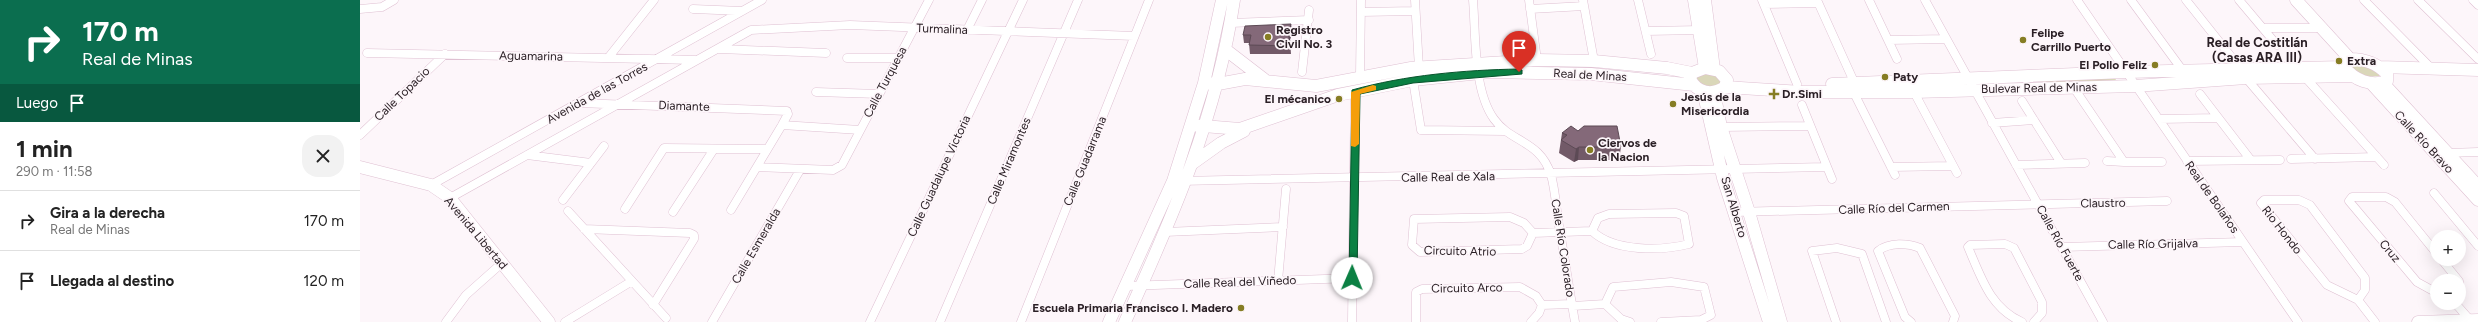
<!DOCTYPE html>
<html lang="es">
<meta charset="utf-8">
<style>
body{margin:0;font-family:Figtree,sans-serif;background:#f2f2f2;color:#222;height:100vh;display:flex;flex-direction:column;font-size:15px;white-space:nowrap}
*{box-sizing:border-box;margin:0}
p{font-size:13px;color:#767676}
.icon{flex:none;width:22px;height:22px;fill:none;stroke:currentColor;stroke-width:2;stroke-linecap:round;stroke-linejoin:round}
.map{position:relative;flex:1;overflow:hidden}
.details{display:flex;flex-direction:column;background:#fff;width:360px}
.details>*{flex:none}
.banner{background:#0b6e4f;color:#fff;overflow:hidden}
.buttons{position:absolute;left:2070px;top:230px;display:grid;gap:8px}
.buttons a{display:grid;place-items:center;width:36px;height:36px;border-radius:50%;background:#fff;box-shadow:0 4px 16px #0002;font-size:20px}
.pin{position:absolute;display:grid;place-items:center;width:34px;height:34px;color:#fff;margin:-41px -17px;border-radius:50% 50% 50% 0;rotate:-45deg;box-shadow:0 0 4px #0007}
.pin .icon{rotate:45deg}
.me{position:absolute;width:44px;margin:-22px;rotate:1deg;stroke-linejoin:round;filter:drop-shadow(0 0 3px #0008)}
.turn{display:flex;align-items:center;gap:14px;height:84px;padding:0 16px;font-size:18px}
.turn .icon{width:52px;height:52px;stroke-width:2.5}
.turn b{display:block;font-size:28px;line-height:34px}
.then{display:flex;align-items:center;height:38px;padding:0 16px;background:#0003;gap:8px;font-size:15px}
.round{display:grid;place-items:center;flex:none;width:42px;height:42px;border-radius:16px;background:#f2f2f2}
.headline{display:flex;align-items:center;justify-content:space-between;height:68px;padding:0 16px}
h1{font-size:24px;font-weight:700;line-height:30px}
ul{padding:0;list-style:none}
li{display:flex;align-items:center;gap:12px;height:60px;padding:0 16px;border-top:1px solid #e0e0e0}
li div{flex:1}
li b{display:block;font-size:15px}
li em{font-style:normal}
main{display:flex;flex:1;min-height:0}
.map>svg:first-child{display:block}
</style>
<main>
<section class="details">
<div class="banner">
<div class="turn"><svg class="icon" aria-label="right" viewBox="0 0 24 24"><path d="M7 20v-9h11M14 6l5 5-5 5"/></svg><div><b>170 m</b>Real de Minas</div></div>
<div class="then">Luego<svg class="icon" aria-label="arrive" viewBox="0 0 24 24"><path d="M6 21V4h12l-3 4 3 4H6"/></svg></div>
</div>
<div class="headline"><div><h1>1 min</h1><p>290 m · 11:58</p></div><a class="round"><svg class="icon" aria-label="close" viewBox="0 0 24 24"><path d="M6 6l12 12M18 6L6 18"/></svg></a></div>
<ul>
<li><svg class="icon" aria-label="right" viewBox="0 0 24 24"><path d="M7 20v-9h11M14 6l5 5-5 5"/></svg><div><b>Gira a la derecha</b><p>Real de Minas</p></div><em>170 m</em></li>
<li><svg class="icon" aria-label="arrive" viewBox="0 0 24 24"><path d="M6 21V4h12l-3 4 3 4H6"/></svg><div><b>Llegada al destino</b></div><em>120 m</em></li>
</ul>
</section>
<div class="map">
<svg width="2118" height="322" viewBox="0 0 2118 322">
<rect width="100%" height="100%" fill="#fdf6fa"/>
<!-- green -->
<path fill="#dad7b9" d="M2003 64 2019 74V76L2006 77 1993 69V65Z
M1340 72 1359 74 1361 86 1343 87 1335 79Z
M1755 78 1757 82 1621 83Z"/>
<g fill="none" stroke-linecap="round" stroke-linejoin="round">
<!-- street casing -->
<g stroke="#dfc0d2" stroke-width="9">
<path id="street" d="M1055 0 1059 68
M1113 0C1116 35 1113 90 1134 119 1151 143 1180 140 1191 175 1195 189 1196 205 1198 220 1204 254 1209 288 1215 322
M1169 0 1177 60
M1223 0 1234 61
M1278 0 1291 54
M1402 0 1437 84
M1457 0 1495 84
M1509 0 1537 59
M1565 0 1743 322
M1717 0 1938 322
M1771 0 1823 71
M1826 0 1881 69
M1879 0 1917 45
M2004 0 2071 68
M2058 0 2118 59
M2113 0 2118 5
M1404 4 1458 3
M0 9 22 7 34 0
M333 9 382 11
M1170 9 1224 6
M1001 12 1055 11
M870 23 949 20
M1903 28H1961
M607 30 622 0
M1286 31 1341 30
M1529 40 1586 39
M359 49 466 53
M7 53 335 60
M248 58 294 0
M487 58H538
M942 72 949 10
M1000 76 1001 0
M1944 76 2024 165
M1886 78 1955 159
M1053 80 1061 130 1145 131
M1714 88 1764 162H1802
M456 92 519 94
M1554 92 1597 173
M1494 93 1535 175
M1840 94 1890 159
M1662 101 1701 163
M219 103 427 111 428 114 422 125 371 210
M1442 105 1472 179
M1799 119 1858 118
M1632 123 1674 120
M422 125 500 130
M1361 127 1449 126
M0 135 85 54
M2087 153 2118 152
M167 155 231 163
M1931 159 2017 157
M1747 161 1764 162
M1827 161 1920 160
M1656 165 1725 163
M397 167 473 170 482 165 569 0
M1531 167 1593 166
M820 181 1466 167
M71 185 402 0
M2074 193 2118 246
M90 198 391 30 490 25 774 36
M203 200 244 146
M1904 200H1939L1950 205 2005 278V290L1998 300 1967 285 1901 203Z
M265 209 304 148 407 149
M313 212 354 149
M1375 212 1807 201
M1316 213 1324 216 1329 244C1301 251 1254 252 1232 231L1238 218 1249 214Z
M1150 217 1164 223 1173 233 1167 246 1162 249 1060 252 1052 245 1054 219Z
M224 229 330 233 334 235V239L293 305
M805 232 923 227
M1173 233 1232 231
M1702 247 1883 242
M2077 254 2035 202 2026 197H1992L1989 201 2057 282 2077 293
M2081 259 2099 281V291
M272 281 306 318
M918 281 926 189
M767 286 992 278
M1998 300 2015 322
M2095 303 2110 320
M1182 305 1212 304
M1213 306 1245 304
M86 322 106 295 142 263
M205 322 272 281 208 211
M352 322 440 170
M510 322 663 0
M580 322 718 0
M661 322 789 0
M992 322 995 92
M1056 322V292L1062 289 1160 287 1176 296 1182 305
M1171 322 1179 313 1182 305
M1270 322 1261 319 1245 304 1253 287 1311 282 1344 287 1351 315 1341 320 1301 322
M1476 322 1452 251 1477 248 1502 254 1526 322
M1551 322 1545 317 1518 251C1529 242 1548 243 1560 248L1595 316 1593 322
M1662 322C1630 308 1621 277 1608 247L1610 245 1645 244 1654 248 1682 302V313L1674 322"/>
</g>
<!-- secondary casing -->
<g stroke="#dfc0d2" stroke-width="13">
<path id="secondary" d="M1334 0 1345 68
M1345 0 1354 69
M1936 0 1990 59
M866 50 905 80
M1990 59C2005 59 2017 63 2027 74V81C2011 87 1994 80 1984 67L1985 62Z
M2020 67 2118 70
M1345 68 1359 71 1367 80 1365 87C1352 96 1337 93 1330 79L1332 73Z
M844 83 858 84 885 79 956 86 1051 68 1177 60 1234 61 1307 68 1332 73
M2011 83 2118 200
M2023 83 2118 186
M1472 84 1766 72 1984 67
M1365 87 1443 92H1554L1775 86 1886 78 1993 76
M1343 91 1363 178 1409 322
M1354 92 1361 127 1389 212 1421 322
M831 125 880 129 978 95 1053 80 1130 72 1231 74 1334 85
M833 163 861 143 884 131
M0 167 71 185 90 198 189 322
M749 322 813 181 844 83 862 0
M765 322C813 216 857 116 874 0
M2058 322 2118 320"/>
</g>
<!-- street -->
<use href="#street" stroke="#fff" stroke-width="8"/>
<!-- secondary -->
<use href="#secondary" stroke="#fff" stroke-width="12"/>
</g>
<!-- wall -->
<path fill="#725a68" d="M931 24 932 33 930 40 931 54H890L889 43H884L883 35Z
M1218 131 1261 147 1259 160H1218L1214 162 1199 153 1202 133Z"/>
<!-- shaded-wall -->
<path fill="#5c4a55" d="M931 24 932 33 929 42 928 33Z
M1219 147 1218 160 1214 162 1216 149Z"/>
<!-- building -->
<path fill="#846979" stroke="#5c4a55" d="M931 24 928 33 931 46 889 45 891 35H883L885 26Z
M1211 126 1218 131 1224 126H1257L1261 147H1219L1216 149 1201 140 1207 135 1202 133Z"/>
<!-- route -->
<path fill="#0b8043" stroke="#07532c" d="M1159 69 1162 70V74L1053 83 1000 94 997 278 996 281H989L992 90C1046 75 1104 70 1159 69Z"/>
<!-- slow -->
<path fill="#f59e0b" d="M1013 85 1016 86V90L1000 94 999 144 995 147 991 146V92Z"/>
<!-- markers -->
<g fill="#867d24" stroke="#fdf6fa" stroke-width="1.5">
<circle cx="908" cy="37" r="4"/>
<circle cx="1663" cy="40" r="4"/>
<circle cx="1979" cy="61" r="4"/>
<circle cx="1795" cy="65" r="4"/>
<circle cx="1525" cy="77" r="4"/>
<path d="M1412 88h4v4h4v4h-4v4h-4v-4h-4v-4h4z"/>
<circle cx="979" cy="99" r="4"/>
<circle cx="1313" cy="104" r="4"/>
<circle cx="1230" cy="150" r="4"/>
<circle cx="881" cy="308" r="4"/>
</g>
<g text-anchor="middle" stroke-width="3.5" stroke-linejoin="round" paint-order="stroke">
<!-- street labels -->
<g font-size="12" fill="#2b2026" stroke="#fdf6fa">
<text transform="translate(582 29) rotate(2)" y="4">Turmalina</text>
<text transform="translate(171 56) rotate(1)" y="4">Aguamarina</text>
<text transform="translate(1230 75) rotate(3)" y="4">Real de Minas</text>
<text transform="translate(525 82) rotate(-62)" y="4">Calle Turquesa</text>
<text transform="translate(1679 88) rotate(-1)" y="4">Bulevar Real de Minas</text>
<text transform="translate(237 93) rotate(-29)" y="4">Avenida de las Torres</text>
<text transform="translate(42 94) rotate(-44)" y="4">Calle Topacio</text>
<text transform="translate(324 106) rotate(2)" y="4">Diamante</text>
<text transform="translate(2064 142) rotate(47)" y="4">Calle Río Bravo</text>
<text transform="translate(649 161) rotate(-67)" y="4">Calle Miramontes</text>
<text transform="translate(725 161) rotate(-68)" y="4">Calle Guadarrama</text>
<text transform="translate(579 176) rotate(-65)" y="4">Calle Guadalupe Victoria</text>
<text transform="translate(1088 177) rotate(-1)" y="4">Calle Real de Xala</text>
<text transform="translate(1852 197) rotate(55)" y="4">Real de Bolaños</text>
<text transform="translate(1743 203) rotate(-1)" y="4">Claustro</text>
<text transform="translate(1374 207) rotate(73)" y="4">San Alberto</text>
<text transform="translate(1534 208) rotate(-2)" y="4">Calle Río del Carmen</text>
<text transform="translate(1922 230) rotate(52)" y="4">Rio Hondo</text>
<text transform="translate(116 233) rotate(50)" y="4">Avenida Libertad</text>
<text transform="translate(1700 243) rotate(61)" y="4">Calle Río Fuerte</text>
<text transform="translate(1793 244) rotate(-1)" y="4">Calle Río Grijalva</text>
<text transform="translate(396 246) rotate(-60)" y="4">Calle Esmeralda</text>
<text transform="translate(1203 248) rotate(81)" y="4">Calle Río Colorado</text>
<text transform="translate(1100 251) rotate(1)" y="4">Circuito Atrio</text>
<text transform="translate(2030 251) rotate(50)" y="4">Cruz</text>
<text transform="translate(880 282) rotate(-2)" y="4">Calle Real del Viñedo</text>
<text transform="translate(1107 288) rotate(-1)" y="4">Circuito Arco</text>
</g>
<!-- poi labels -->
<g font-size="12" font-weight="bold" fill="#2b2026" stroke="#fdf6fa" text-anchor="start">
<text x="916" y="34">Registro<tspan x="916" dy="14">Civil No. 3</tspan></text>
<text x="1671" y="37">Felipe<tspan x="1671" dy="14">Carrillo Puerto</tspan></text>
<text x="1987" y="65">Extra</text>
<text x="1787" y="69" text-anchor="end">El Pollo Feliz</text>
<text x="1533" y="81">Paty</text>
<text x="1422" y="98">Dr.Simi</text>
<text x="1321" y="101">Jesús de la<tspan x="1321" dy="14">Misericordia</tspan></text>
<text x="971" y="103" text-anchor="end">El mécanico</text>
<text x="1238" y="147">Ciervos de<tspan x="1238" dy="14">la Nacion</tspan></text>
<text x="873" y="312" text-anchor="end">Escuela Primaria Francisco I. Madero</text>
</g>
<!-- neighbourhood labels -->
<g font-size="13" font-weight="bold" fill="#2b2026" stroke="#fdf6fa">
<text x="1897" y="47">Real de Costitlán<tspan x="1897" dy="15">(Casas ARA III)</tspan></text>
</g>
</g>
</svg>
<div class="buttons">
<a>+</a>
<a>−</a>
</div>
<div class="pin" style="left:1159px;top:72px;background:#d93025"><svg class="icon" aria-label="arrive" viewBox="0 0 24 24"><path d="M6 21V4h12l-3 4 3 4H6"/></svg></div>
<svg class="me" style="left:992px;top:278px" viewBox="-20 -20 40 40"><circle r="19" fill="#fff"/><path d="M0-13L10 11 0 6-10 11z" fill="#0b8043"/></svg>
</div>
</main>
